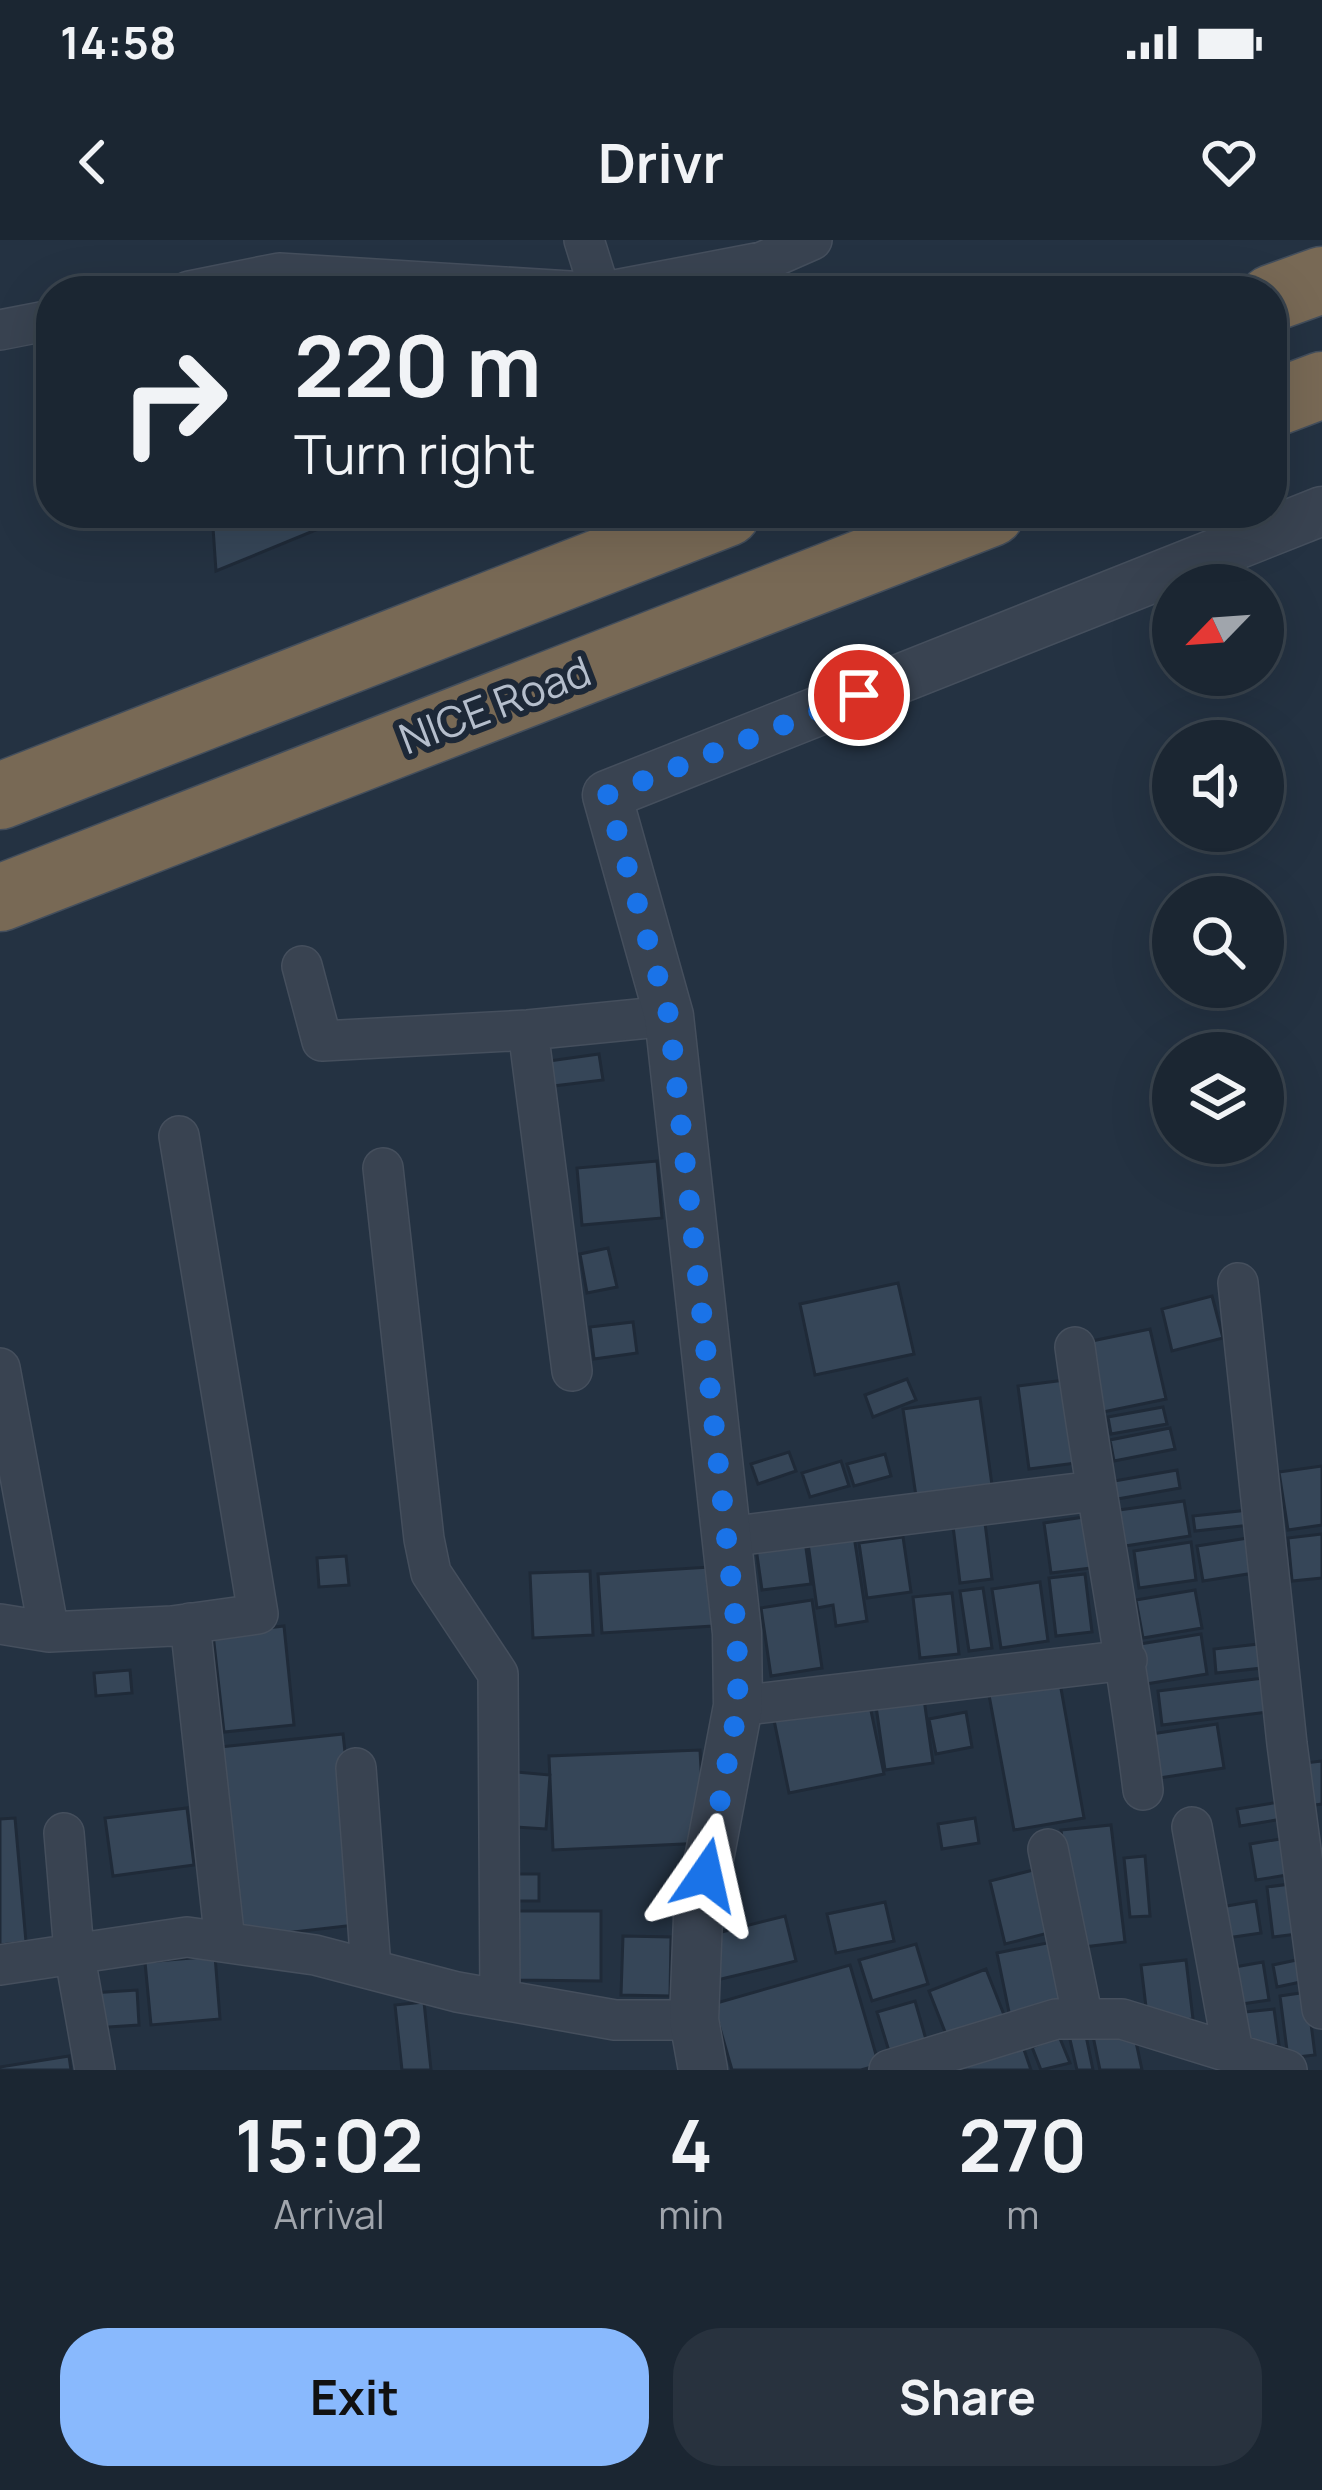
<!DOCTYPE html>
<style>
body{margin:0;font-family:Manrope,sans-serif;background:#28323e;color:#f1f3f6;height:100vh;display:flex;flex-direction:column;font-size:45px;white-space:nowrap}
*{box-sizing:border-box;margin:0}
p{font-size:39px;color:#a0a5ac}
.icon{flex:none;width:66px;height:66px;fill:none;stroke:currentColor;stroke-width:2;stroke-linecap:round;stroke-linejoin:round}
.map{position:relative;height:1830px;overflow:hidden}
.details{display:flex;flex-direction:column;background:#1b2632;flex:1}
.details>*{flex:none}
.guide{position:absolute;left:36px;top:36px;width:1251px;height:252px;border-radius:48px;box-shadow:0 12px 48px #0002,0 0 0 3px #39434d;background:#1b2632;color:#f1f3f6;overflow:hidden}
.needle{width:78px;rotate:245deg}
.controls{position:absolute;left:1152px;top:324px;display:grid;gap:24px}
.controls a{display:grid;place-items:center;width:132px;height:132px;border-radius:50%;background:#1b2632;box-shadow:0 12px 48px #0002,0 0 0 3px #39434d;font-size:60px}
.pin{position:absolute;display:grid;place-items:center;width:102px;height:102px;color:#fff;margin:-51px;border:6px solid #fff;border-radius:50%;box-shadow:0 3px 12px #0007}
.me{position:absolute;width:132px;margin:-66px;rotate:11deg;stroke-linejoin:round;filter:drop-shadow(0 0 9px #0008)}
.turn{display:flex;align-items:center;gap:42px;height:252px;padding:0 60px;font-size:54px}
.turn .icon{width:156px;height:156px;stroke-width:2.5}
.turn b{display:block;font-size:84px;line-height:102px}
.eta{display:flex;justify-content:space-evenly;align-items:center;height:204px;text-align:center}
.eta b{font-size:72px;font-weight:700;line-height:84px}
.button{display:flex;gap:24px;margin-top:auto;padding:24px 60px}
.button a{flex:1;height:138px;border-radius:48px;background:#89b9fd;color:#111;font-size:48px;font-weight:700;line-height:138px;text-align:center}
.button a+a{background:#28323e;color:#f1f3f6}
.status{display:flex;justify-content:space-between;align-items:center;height:84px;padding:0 60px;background:#1b2632;direction:ltr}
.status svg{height:33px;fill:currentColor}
header{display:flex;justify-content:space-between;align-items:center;height:156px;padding:0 60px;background:#1b2632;font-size:54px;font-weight:700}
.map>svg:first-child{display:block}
</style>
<div class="status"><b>14:58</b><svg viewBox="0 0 49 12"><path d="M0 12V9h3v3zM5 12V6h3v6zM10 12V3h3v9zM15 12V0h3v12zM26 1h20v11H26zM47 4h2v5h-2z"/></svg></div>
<header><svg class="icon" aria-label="back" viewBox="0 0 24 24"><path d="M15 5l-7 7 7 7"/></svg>Drivr<svg class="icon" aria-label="heart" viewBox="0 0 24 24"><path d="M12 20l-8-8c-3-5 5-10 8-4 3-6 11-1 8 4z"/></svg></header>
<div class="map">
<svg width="1322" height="1830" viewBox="0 0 1322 1830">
<rect width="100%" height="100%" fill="#243242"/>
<!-- building -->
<path fill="#364658" stroke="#1f2a38" stroke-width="3" d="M212 273H357L216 331Z
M599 814 603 840 553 846 549 821Z
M657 921 662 978 582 985 577 928Z
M608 1008 617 1047 587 1053 580 1014Z
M898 1043 914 1114 815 1135 800 1064Z
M1212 1056 1223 1098 1172 1111 1162 1069Z
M633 1082 637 1113 594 1119 590 1087Z
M1150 1089 1166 1159 1103 1172 1087 1102Z
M907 1139 916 1160 873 1177 865 1155Z
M1073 1139 1084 1222 1029 1229 1018 1146Z
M980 1158 992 1245 916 1256 903 1169Z
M1163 1167 1167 1184 1111 1194 1108 1177Z
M1170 1188 1175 1209 1114 1221 1110 1200Z
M789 1212 796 1231 758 1244 751 1224Z
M885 1214 891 1236 854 1246 847 1224Z
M841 1221 849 1246 810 1257 802 1233Z
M1322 1226V1285L1288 1290 1279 1232Z
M1177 1230 1180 1248 1106 1261 1103 1243Z
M1184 1261 1190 1296 1125 1306 1119 1270Z
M1249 1270 1251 1285 1195 1291 1193 1276Z
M1084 1277 1091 1328 1051 1333 1044 1283Z
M985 1283 992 1339 960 1343 953 1286Z
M1322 1294V1338L1292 1341 1288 1298Z
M854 1296 867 1381 836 1386 833 1365 817 1368 808 1303Z
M903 1297 911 1352 867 1358 859 1303Z
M1248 1298 1254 1333 1203 1341 1197 1306Z
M805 1301 811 1344 762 1350 756 1308Z
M1191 1302 1196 1340 1139 1348 1134 1311Z
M346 1316 349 1345 319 1347 317 1318Z
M710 1327 713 1386 602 1393 598 1334Z
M590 1331 593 1395 533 1398 530 1333Z
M1085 1334 1092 1392 1056 1396 1049 1338Z
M1040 1342 1048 1401 1001 1408 992 1349Z
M983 1348 992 1408 969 1411 960 1351Z
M1195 1350 1202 1388 1143 1398 1136 1360Z
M952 1353 959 1414 920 1418 913 1357Z
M812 1360 822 1428 771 1436 761 1368Z
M284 1386 294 1485 224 1492 213 1394Z
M1201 1394 1207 1434 1146 1444 1140 1404Z
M1268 1403 1271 1427 1216 1433 1214 1409Z
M130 1430 132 1453 96 1456 94 1433Z
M1272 1437 1277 1471 1162 1485 1158 1451Z
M1060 1443 1084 1578 1014 1590 989 1455Z
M924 1459 933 1523 885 1530 876 1466Z
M869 1461 884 1534 789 1553 774 1480Z
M966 1472 972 1507 936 1514 929 1479Z
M1217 1484 1224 1528 1153 1539 1145 1495Z
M343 1494 364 1684 232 1699 210 1508Z
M700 1510 705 1603 553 1610 549 1516Z
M1322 1521V1564L1301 1567 1296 1524Z
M506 1531 550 1535 546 1589 502 1586Z
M1279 1562 1282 1579 1240 1586 1237 1569Z
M187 1568 194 1625 113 1636 105 1578Z
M15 1578 26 1702 0 1705V1579Z
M975 1578 979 1603 942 1609 938 1584Z
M1111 1585 1125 1702 1075 1708 1061 1590Z
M1286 1598 1293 1634 1256 1640 1250 1604Z
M1145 1616 1150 1676 1130 1677 1124 1618Z
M1041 1628 1056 1691 1005 1704 990 1641Z
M517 1634H539V1661H518Z
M1298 1643 1305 1693 1273 1697 1267 1647Z
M1256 1661 1261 1693 1220 1699 1215 1668Z
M885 1662 894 1701 836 1713 827 1674Z
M514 1671H601V1741L514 1740Z
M785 1676 796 1721 713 1741 702 1697Z
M623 1696 671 1697 670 1756 621 1755Z
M1057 1701 1070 1765 1010 1777 997 1713Z
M916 1704 928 1744 872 1761 859 1720Z
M215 1716 220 1779 151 1785 145 1722Z
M1306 1718 1310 1740 1277 1747 1273 1725Z
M1186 1720 1193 1779 1148 1784 1141 1725Z
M1263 1722 1269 1760 1235 1765 1229 1728Z
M850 1725 879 1825 861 1830H732L713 1764Z
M986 1729 1006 1780 949 1802 929 1751Z
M137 1750 139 1785 93 1788 91 1753Z
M1307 1752 1315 1815 1288 1818 1280 1756Z
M915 1761 929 1810 892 1821 877 1772Z
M424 1762 431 1830H402L395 1765Z
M1274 1769 1279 1805 1240 1810 1235 1773Z
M1133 1788 1142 1830H1100L1093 1796Z
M1085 1791 1093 1830H1077L1069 1795Z
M1059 1796 1070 1823 1041 1830 1032 1807Z
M1020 1798 1031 1830H937Z
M69 1816 71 1830H0V1827Z"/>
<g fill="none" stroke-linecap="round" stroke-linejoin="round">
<!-- minor casing -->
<g stroke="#454f5d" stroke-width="42">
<path id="minor" d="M584 0 600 51
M189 51 279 33 570 51
M610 51 762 22 812 0
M0 90 51 80
M302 726 322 801 528 790 669 776
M528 790 572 1131
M383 928 424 1299 431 1333 498 1434 500 1759
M1238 1043 1287 1504 1322 1769
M1075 1107C1095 1256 1125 1402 1143 1550
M0 1128 49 1392 172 1386 258 1374 179 896
M727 1297 1094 1251
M190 1383 225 1702
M0 1384 49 1392
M738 1466 1127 1420
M356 1528 371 1728
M1192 1587 1233 1812
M64 1593 74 1712 95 1830
M1048 1609 1083 1779
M0 1725 187 1697 315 1715 457 1752 615 1780H694
M889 1830 1056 1779H1122L1287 1830"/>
</g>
<!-- tertiary casing -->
<g stroke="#454f5d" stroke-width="51">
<path id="tertiary" d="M703 1830 694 1780 698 1677 738 1466 737 1393 669 776 607 555 1322 271"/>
</g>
<!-- motorway casing -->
<g stroke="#434e5c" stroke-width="69">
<path id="motorway" d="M1272 58 1322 40
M1272 164 1322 145
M0 556 727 273
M0 658 991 273"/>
</g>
<!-- minor -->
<use href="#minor" stroke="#394351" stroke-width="39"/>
<!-- tertiary -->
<use href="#tertiary" stroke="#394351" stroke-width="48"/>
<!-- motorway -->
<use href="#motorway" stroke="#786955" stroke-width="66"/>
</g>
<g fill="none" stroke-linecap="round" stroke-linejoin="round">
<!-- route -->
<path stroke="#1a73e8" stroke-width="21" stroke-dasharray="0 37.8" d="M706 1635 738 1466 737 1393 669 776 607 555 859 455"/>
</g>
<g text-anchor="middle" stroke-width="12" stroke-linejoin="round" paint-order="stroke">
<!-- street labels -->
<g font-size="42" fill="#b5becc" stroke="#1d2837">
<text transform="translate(495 465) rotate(-21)" y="15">NICE Road</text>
</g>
</g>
</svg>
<div class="controls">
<a><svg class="needle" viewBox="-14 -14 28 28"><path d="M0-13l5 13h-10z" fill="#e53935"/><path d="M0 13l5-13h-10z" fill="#a0a5ac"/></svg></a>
<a><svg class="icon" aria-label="sound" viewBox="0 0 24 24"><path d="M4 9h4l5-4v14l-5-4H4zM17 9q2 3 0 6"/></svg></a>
<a><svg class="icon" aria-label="search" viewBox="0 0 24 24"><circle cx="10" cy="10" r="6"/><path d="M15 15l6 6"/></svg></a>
<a><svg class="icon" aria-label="layers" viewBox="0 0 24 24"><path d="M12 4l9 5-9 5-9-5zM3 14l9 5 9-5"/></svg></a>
</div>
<div class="pin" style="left:859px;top:455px;background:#d93025"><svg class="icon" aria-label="arrive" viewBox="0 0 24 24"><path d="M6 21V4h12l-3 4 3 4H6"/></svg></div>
<svg class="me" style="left:706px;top:1635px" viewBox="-20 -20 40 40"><path d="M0-17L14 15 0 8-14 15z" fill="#1a73e8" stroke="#fff" stroke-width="4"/></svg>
<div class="guide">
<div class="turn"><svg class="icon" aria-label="right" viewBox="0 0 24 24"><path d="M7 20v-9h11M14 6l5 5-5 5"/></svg><div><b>220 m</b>Turn right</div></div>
</div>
</div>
<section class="details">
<div class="eta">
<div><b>15:02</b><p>Arrival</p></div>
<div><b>4</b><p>min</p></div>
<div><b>270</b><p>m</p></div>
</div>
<div class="button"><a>Exit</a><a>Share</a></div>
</section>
